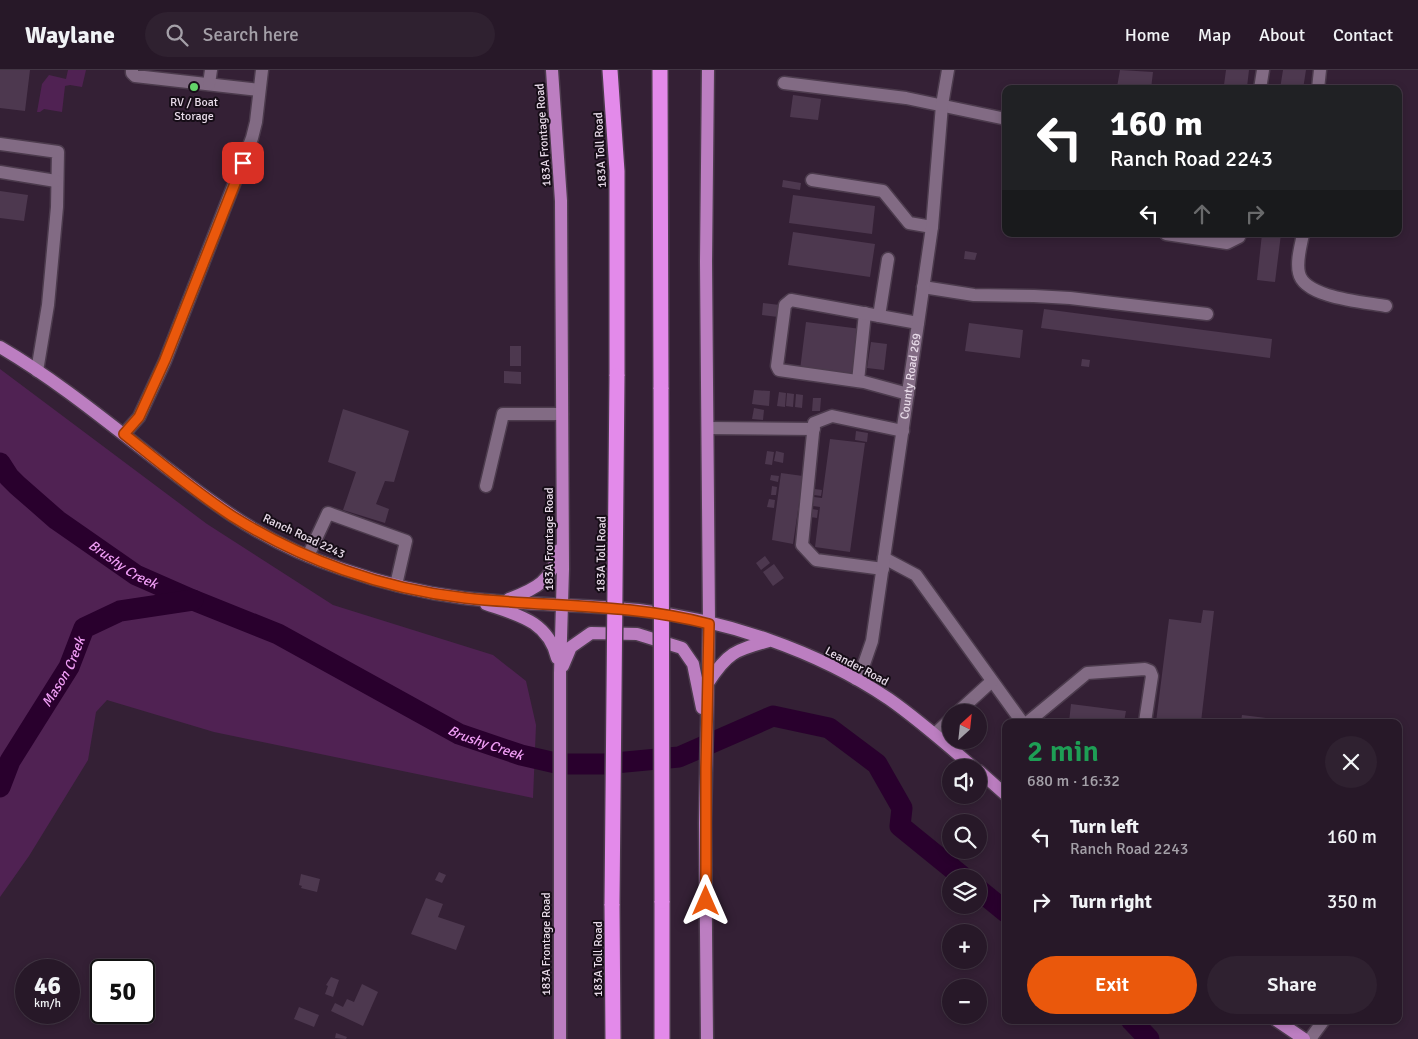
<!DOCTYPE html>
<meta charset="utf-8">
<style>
body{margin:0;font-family:Signika,sans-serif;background:#2f2130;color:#f1f3f6;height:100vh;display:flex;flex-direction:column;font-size:19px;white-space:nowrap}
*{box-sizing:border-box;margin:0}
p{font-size:16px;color:#a4a0a8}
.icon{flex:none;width:28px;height:28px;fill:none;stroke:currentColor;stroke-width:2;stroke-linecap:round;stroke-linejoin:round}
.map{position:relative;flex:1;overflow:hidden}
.side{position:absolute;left:1002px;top:649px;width:400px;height:305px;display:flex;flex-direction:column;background:#271828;border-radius:10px;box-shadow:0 2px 8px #0003,0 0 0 1px #433745}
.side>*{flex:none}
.guide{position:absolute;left:1002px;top:15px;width:400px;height:152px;border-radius:10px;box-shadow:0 2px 8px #0003,0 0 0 1px #433745;background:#202124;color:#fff;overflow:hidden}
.needle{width:32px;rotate:27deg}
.fabs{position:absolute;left:942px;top:634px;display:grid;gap:10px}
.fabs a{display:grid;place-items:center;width:45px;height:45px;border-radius:50%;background:#271828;box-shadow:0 2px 8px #0003,0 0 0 1px #433745;font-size:25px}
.speed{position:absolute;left:15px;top:889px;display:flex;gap:10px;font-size:25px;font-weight:700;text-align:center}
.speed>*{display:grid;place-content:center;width:65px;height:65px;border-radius:50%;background:#271828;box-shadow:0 2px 8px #0003,0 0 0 1px #433745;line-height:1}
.speed small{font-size:12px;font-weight:400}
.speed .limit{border:2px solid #111;border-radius:8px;background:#fff;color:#111}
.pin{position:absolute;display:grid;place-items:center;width:42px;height:42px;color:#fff;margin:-21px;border-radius:10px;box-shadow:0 2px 8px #0006}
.me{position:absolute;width:55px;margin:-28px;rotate:0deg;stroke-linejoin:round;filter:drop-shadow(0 0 4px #0008)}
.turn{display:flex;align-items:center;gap:18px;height:105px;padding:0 25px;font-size:22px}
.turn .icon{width:65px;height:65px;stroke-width:2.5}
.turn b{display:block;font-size:35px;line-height:42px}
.lanes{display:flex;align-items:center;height:48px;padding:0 25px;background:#0003;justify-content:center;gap:25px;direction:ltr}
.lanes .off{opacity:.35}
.round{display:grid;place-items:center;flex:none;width:52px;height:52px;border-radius:26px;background:#2f2130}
.overview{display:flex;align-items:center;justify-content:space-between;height:85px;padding:0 25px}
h1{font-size:30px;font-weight:600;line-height:38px;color:#1e9e55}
.cta{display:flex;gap:10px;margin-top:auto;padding:10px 25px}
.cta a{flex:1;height:58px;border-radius:30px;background:#ea580c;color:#fff;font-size:20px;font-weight:600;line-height:58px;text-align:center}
.cta a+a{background:#2f2130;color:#f1f3f6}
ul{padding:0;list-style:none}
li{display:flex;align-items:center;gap:15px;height:65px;padding:0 25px}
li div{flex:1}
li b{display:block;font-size:19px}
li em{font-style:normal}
header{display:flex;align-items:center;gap:30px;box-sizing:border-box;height:70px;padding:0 25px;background:#271828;border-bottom:1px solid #433745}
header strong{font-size:24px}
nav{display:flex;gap:28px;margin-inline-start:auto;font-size:18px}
.search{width:350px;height:45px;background:#2f2130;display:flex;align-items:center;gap:12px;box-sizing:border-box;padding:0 18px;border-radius:28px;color:#a4a0a8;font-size:19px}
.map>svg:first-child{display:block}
</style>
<header>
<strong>Waylane</strong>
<div class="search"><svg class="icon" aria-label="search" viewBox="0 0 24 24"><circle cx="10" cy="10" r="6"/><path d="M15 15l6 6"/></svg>Search here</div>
<nav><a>Home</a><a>Map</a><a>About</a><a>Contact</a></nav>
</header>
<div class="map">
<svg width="1418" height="969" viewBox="0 0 1418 969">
<rect width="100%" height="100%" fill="#342035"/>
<!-- green -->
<path fill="#502253" d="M68 0H86L82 17 70 15 65 16 62 42 44 39 40 42H37L42 14 49 5 66 9Z
M0 299 207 454 333 535 493 585 526 611 536 655 533 728 214 662 107 630 96 642 88 690 29 786 0 827Z"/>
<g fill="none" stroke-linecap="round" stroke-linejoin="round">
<!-- stream -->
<path stroke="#29002d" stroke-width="4" d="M0 409 9 407"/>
<!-- river -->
<g stroke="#29002d" stroke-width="21">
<path id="s1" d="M0 393 9 407 17 415 57 450 136 505 193 530 278 564 459 664 521 685 560 694H604L679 687 773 646 829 658 877 694 902 738 900 756 964 808"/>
<path id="s2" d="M0 717 10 691 69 597 84 558 120 541 193 530"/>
<path d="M979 820 1006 842"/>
<path d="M1131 950 1149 969"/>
</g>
</g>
<!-- building -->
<path fill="#4d384f" d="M0 0H30L25 41 0 38Z
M1120 0 1153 2 1151 19 1117 17Z
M1226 0H1249L1247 17 1224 15Z
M1283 0H1306L1303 19H1280Z
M793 25 821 29 818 50 790 47Z
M783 110 801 113 800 120 782 117Z
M0 121 28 125 24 151 0 148Z
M793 125 875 136 872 164 789 153Z
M793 162 875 174 870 207 788 195Z
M1262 164H1281L1275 212 1257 210Z
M965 181 977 183 975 190 964 189Z
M763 233 780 235 778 247 762 245Z
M1044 239 1272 269 1270 288 1041 258Z
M806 252 861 259 854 307 800 300Z
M969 253 1023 260 1020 288 965 281Z
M871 272 887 274 884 300 867 298Z
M510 276H521V296H510Z
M1082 289 1090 290 1089 297 1081 296Z
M504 301 521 302V314L504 313Z
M754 320 770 321 769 336 752 334Z
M779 322 786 323 785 337 777 336Z
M787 323 794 324 793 337 786 336Z
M796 324 803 325 802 338 795 337Z
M813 328H821L820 341H812Z
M754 338 764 340 763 350 752 349Z
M343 339 409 361 394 412 385 411 376 434 389 439 385 453 343 440 356 402 328 392Z
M856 361 868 363 867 372 855 370Z
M830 369 865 373 850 482 815 477 820 437 813 436 814 427 822 428Z
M767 381 774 382 772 395 765 394Z
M776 381 784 383 783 393 774 391Z
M781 403 803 406 793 474 772 470Z
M771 405 779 406 778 412 770 410Z
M772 416 777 417 776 425H771Z
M815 419 822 420 821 426 814 425Z
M769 429 775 430 774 438 767 437Z
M812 439 818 440 817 448 811 447Z
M765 486 770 493 761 500 756 493Z
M774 494 784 508 773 516 763 502Z
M1203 540 1214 541 1201 652H1156L1169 549 1201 553Z
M1071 634 1126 641 1124 652H1069Z
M1242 645 1282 650V652H1241Z
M439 802 446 805 442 813 435 810Z
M301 804 320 809 317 822 301 818 302 816 299 815Z
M426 828 443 834 438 847 465 856 456 880 411 864Z
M331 907 339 910 333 927 325 924 328 916 326 915Z
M362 914 378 922 363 956 331 941 335 933 343 937 347 929 354 932Z
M299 937 319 945 314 957 294 949Z
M336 963 347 967 346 969 335 968Z"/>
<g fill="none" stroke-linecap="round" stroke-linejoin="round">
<!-- minor casing -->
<g stroke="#4c3b4d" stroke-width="15">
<g id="minor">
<path d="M132 0V3L135 6 259 20"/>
<path d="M784 13 906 28 1006 49"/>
<path d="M209 14 211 0"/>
<path d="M1260 19 1263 0"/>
<path d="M1318 19 1320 0"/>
<path d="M0 74 58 82 57 137 48 235 37 301"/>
<path d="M0 102 56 111"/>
<path d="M812 110 883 121 909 153 932 157"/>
<path d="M1166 164 1227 173 1239 167 1240 164"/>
<path d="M1303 164C1301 175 1296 191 1299 203 1304 228 1365 232 1386 236"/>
<path d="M923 217 974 225 1034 226 1070 228 1207 244"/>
<path d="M879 246 888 189"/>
<path d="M858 311 865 243"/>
<path d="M908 324 864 312 779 300 777 296 785 235 791 230 918 253"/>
<path d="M708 358 814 359"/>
<path d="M124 364 139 347 165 291 252 68 256 52 262 0"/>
<path d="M486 416 503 344H562"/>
<path d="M308 486 328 443 406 471 396 515"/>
<path d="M884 488 916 505 1022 652"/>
<path d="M883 499 816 490 802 475 814 353 832 346 903 361"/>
<path id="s3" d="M856 609 863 597 872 571 932 157 942 35 948 0"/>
<path d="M958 642 992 611"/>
<path d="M1028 652 1087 603 1145 599 1150 601 1152 606 1145 652"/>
<path d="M935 664 951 649"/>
<path d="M1310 969 1324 950"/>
</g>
</g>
<!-- major casing -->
<g stroke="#4c3b4d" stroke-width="15">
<path id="major" d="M552 0 561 131 563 499 560 603V969
M0 277C82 325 151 391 230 444 264 467 303 486 342 499 382 513 423 523 464 528 522 535 581 534 639 540 726 550 816 580 889 629 919 650 946 674 974 698
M509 529C536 519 552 511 559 480
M486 534C518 545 548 551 557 588
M563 596 571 577 591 563 637 564 682 578 693 594 702 638
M708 613C727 583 735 580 769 571
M979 701 1006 725
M1276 950 1304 969
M707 969 705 753 709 553 706 192 708 0"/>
</g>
<!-- highway casing -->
<g stroke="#4c3b4d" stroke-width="18">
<path id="highway" d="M610 0 617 101V306
M660 0 661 319
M662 831V969
M612 834 613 969"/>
</g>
<!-- minor -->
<use href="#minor" stroke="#826b84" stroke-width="12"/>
<!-- major -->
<use href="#major" stroke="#bc7ec1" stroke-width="12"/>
<!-- highway -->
<use href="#highway" stroke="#e38aea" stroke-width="15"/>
<!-- highway-bridge casing -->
<g stroke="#4c3b4d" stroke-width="18" stroke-linecap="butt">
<path id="highway-bridge" d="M661 319 662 831
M612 834 617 306"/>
</g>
<!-- highway-bridge -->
<use href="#highway-bridge" stroke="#e38aea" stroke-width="15"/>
</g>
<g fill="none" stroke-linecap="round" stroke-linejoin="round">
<!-- route casing -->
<g stroke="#983908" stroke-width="12">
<path id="route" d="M243 93 165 290 139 347 124 364C159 392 194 421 232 446 302 490 383 519 465 528 547 537 629 533 709 554L706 698V831"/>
</g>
<!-- route -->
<use href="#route" stroke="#ea580c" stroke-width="9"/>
</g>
<!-- markers -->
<circle fill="#63d469" stroke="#160d17" stroke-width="2" cx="194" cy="17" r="5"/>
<g text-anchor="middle" stroke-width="4" stroke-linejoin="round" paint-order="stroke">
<!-- poi labels -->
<g font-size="12" fill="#e8dbe9" stroke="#160d17">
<text x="194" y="36">RV / Boat<tspan x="194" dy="14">Storage</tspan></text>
</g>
<!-- street labels -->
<g font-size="12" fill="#e8dbe9" stroke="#160d17">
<text transform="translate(543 65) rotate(-94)" y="4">183A Frontage Road</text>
<text transform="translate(600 80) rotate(-93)" y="4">183A Toll Road</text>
<text dy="4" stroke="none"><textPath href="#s3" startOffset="309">County Road 269</textPath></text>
<text transform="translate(304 466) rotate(25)" y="4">Ranch Road 2243</text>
<text transform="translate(549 469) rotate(-90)" y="4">183A Frontage Road</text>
<text transform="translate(601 484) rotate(-89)" y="4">183A Toll Road</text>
<text transform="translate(857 596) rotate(28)" y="4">Leander Road</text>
<text transform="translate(546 874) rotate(-90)" y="4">183A Frontage Road</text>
<text transform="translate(598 889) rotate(-90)" y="4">183A Toll Road</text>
</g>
<!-- water labels -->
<g font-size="14" font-style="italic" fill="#f09df5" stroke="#160d17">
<text dy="5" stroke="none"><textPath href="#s1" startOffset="161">Brushy Creek</textPath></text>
<text dy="5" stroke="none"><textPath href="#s2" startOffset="132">Mason Creek</textPath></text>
<text dy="5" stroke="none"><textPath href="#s1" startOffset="566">Brushy Creek</textPath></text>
</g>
</g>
</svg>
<div class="fabs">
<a><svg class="needle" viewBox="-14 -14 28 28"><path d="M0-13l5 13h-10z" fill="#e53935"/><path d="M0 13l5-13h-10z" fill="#a4a0a8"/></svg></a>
<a><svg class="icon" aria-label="sound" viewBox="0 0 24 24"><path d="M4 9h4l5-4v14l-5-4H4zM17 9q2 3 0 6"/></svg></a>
<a><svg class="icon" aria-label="search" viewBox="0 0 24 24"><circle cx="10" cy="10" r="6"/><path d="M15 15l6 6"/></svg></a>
<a><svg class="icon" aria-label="layers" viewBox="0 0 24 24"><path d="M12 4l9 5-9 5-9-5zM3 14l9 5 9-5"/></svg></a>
<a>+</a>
<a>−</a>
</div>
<div class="speed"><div>46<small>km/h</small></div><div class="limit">50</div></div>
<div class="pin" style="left:243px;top:93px;background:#d93025"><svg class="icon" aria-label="arrive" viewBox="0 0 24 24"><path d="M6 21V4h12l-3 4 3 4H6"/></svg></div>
<svg class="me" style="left:706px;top:831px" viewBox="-20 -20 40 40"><path d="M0-17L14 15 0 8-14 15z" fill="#ea580c" stroke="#fff" stroke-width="4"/></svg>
<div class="guide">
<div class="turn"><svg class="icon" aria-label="left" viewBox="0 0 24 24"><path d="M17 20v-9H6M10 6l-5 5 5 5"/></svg><div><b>160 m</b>Ranch Road 2243</div></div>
<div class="lanes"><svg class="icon" aria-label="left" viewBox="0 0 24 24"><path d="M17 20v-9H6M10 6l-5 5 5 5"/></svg><svg class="icon off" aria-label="ahead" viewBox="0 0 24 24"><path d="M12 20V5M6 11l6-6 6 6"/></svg><svg class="icon off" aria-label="right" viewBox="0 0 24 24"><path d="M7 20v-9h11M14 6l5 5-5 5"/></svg></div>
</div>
<section class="side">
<div class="overview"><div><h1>2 min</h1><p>680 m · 16:32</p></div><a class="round"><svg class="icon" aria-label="close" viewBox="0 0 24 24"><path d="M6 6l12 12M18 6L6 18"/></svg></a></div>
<ul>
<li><svg class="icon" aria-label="left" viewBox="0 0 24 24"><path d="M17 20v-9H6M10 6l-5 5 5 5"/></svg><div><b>Turn left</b><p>Ranch Road 2243</p></div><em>160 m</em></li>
<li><svg class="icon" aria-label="right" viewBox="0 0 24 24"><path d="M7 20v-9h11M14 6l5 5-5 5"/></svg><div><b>Turn right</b></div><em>350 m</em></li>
</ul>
<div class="cta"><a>Exit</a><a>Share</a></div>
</section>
</div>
